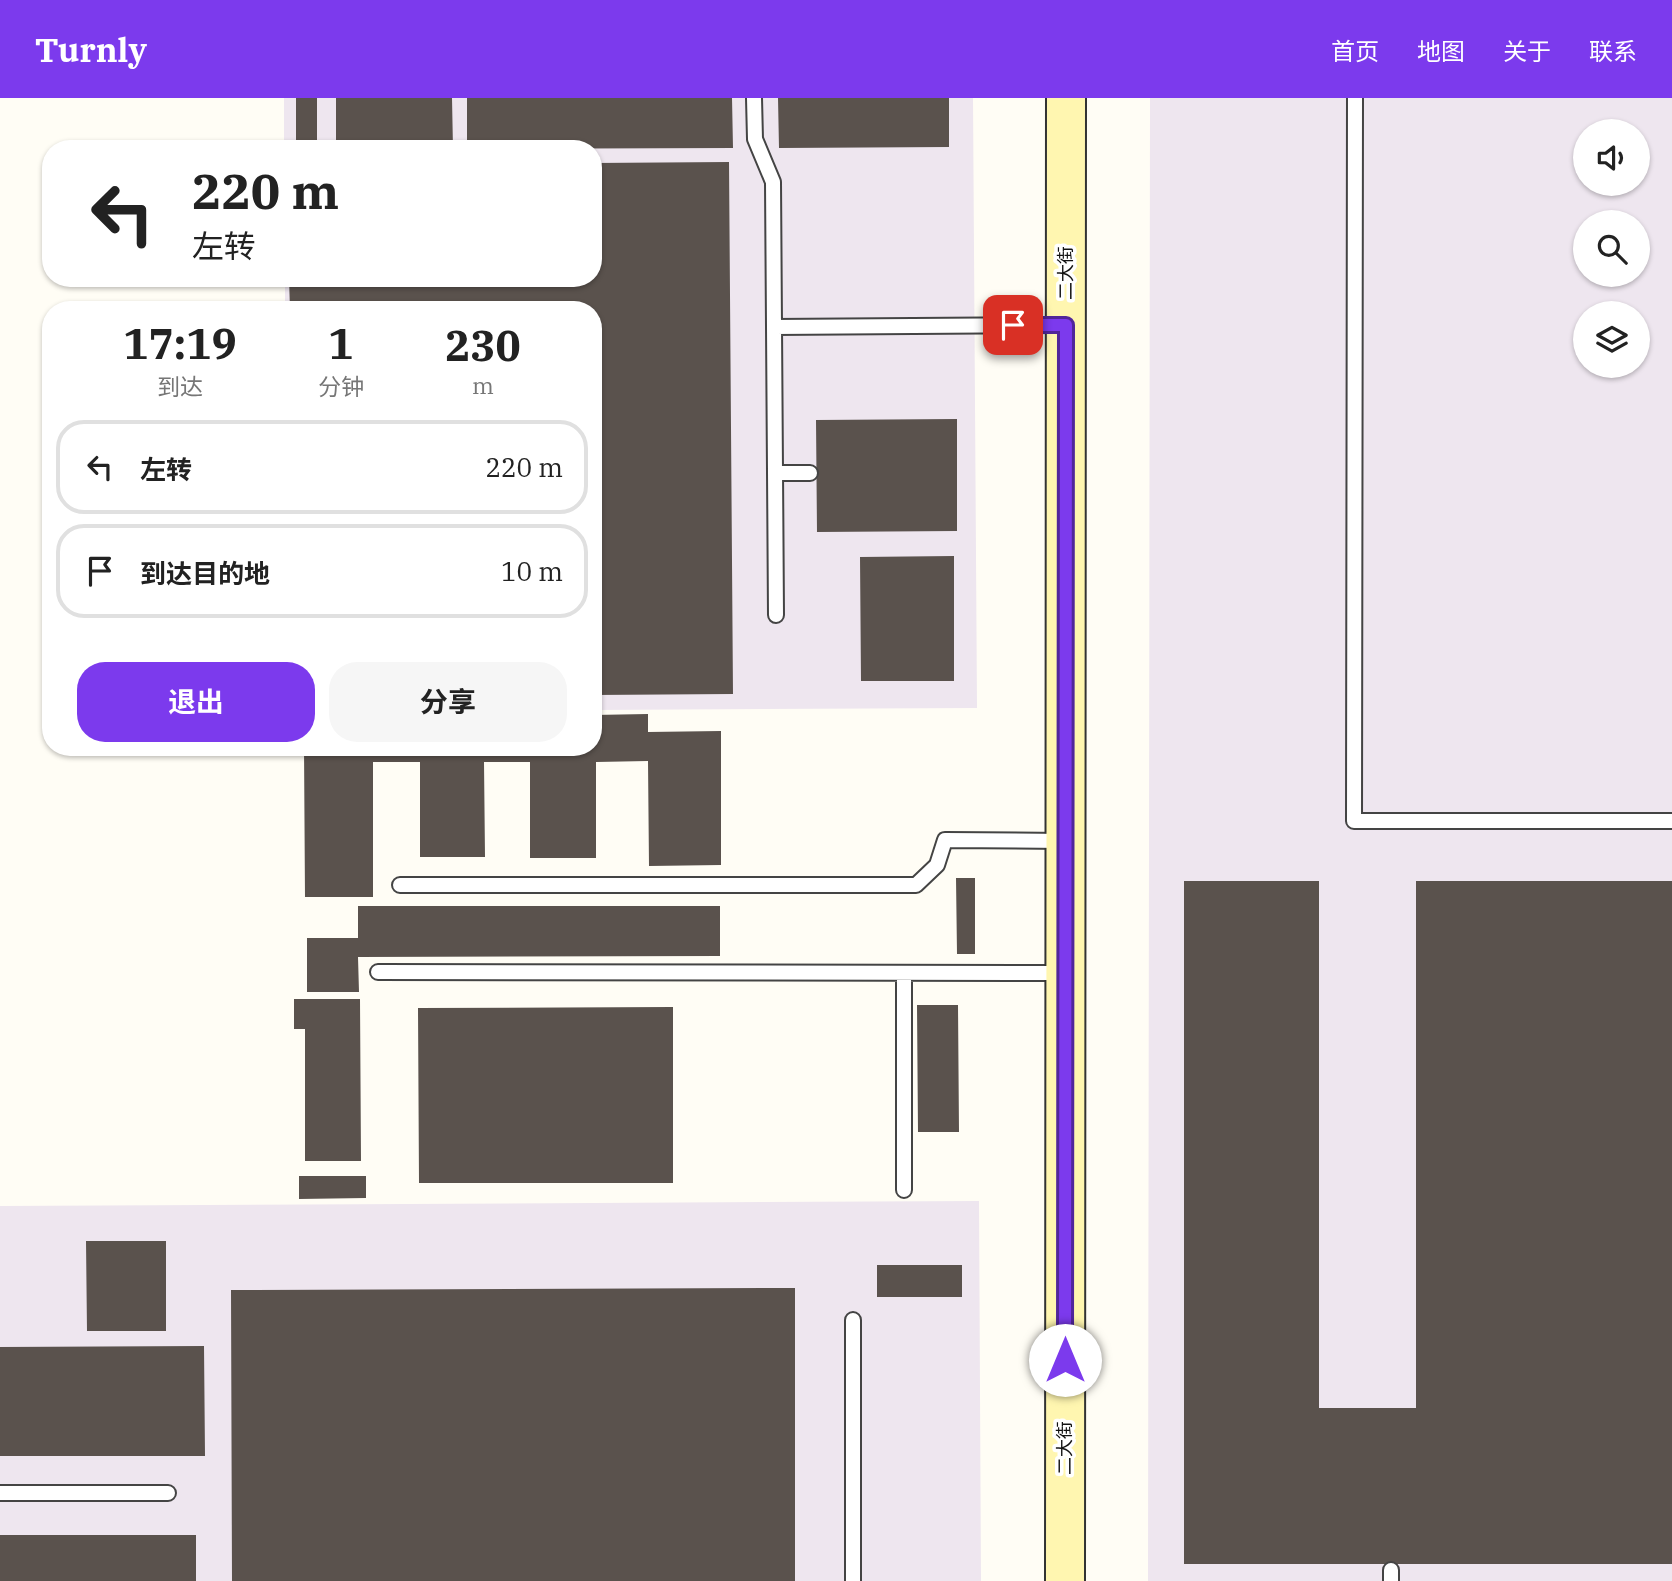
<!DOCTYPE html>
<html lang="zh">
<meta charset="utf-8">
<style>
body{margin:0;font-family:"IBM Plex Serif","Noto Sans SC",serif;background:#f6f6f6;color:#222;height:100vh;display:flex;flex-direction:column;font-size:26px;white-space:nowrap}
*{box-sizing:border-box;margin:0}
p{font-size:23px;color:#767676}
.icon{flex:none;width:38px;height:38px;fill:none;stroke:currentColor;stroke-width:2;stroke-linecap:round;stroke-linejoin:round}
.map{position:relative;flex:1;overflow:hidden}
.sheet{position:absolute;left:42px;top:203px;width:560px;height:455px;display:flex;flex-direction:column;background:#fff;border-radius:28px;box-shadow:0 2px 5px #0004}
.sheet>*{flex:none}
.hud{position:absolute;left:42px;top:42px;width:560px;height:147px;border-radius:28px;box-shadow:0 2px 5px #0004;background:#fff;color:#222;overflow:hidden}
.buttons{position:absolute;left:1573px;top:21px;display:grid;gap:14px}
.buttons a{display:grid;place-items:center;width:77px;height:77px;border-radius:50%;background:#fff;box-shadow:0 2px 5px #0004;font-size:35px}
.pin{position:absolute;display:grid;place-items:center;width:60px;height:60px;color:#fff;margin:-30px;border-radius:14px;box-shadow:0 4px 10px #0006}
.me{position:absolute;width:77px;margin:-38px;rotate:0deg;stroke-linejoin:round;filter:drop-shadow(0 0 5px #0008)}
.turn{display:flex;align-items:center;gap:24px;height:147px;padding:0 35px;font-size:32px}
.turn .icon{width:91px;height:91px;stroke-width:2.5}
.turn b{display:block;font-size:49px;line-height:60px}
.eta{display:flex;justify-content:space-evenly;align-items:center;height:119px;text-align:center}
.eta b{font-size:42px;font-weight:700;line-height:49px}
.primary-button{display:flex;gap:14px;margin-top:auto;padding:14px 35px}
.primary-button a{flex:1;height:80px;border-radius:28px;background:#7c3aed;color:#fff;font-size:28px;font-weight:700;line-height:80px;text-align:center}
.primary-button a+a{background:#f6f6f6;color:#222}
ul{padding:0;list-style:none}
li{display:flex;align-items:center;gap:21px;height:94px;margin:0 14px 10px;padding:0 21px;border:4px solid #e0e0e0;border-radius:28px}
li div{flex:1}
li b{display:block;font-size:26px}
li em{font-style:normal}
header{display:flex;align-items:center;gap:42px;box-sizing:border-box;height:98px;padding:0 35px;background:#7c3aed;color:#fff}
header strong{font-size:33px}
nav{display:flex;gap:38px;margin-inline-start:auto;font-size:24px}
.map>svg:first-child{display:block}
</style>
<header>
<strong>Turnly</strong>
<nav><a>首页</a><a>地图</a><a>关于</a><a>联系</a></nav>
</header>
<div class="map">
<svg width="1672" height="1483" viewBox="0 0 1672 1483">
<rect width="100%" height="100%" fill="#fffdf5"/>
<!-- industrial -->
<path fill="#eee6ef" fill-rule="evenodd" d="M284 0H973L977 610 593 612V212H285V180H593V51H284Z
M1150 0H1672V1483H1148ZM1586 33H1638V86H1586ZM1586 124H1638V177H1586ZM1586 215H1638V268H1586Z
M979 1103 981 1483H0V1108Z"/>
<!-- building -->
<path fill="#5a524d" d="M296 0H317V45H310V51H289V45H296Z
M336 0H452L453 51H336Z
M467 0H732L733 50 467 51Z
M778 0H949V49L779 50Z
M729 64 733 596 593 597V212H290L289 180H593V65Z
M957 321V433L817 434 816 322Z
M954 458V583H861L860 459Z
M648 616V634L721 633V767L649 768 648 663 596 664V760H530V664H484L485 759H420V664H373V799H305L304 649H593V617Z
M956 780H975V856H957Z
M1184 783H1319V1310H1416V783H1672V1466H1184Z
M358 808H720V858L358 859 359 894H307V840H358Z
M294 901H360L361 1063H305V931H294Z
M917 907H958L959 1034H918Z
M673 909V1085H419L418 910Z
M299 1078H366V1100L299 1101Z
M86 1143H166V1233H87Z
M877 1167H962V1199H877Z
M795 1190V1483H232L231 1192Z
M204 1248 205 1358H0V1249Z
M0 1437H196V1483H0Z"/>
<g fill="none" stroke-linecap="round" stroke-linejoin="round">
<!-- lane casing -->
<g stroke="#444" stroke-width="18">
<path id="lane" d="M754 0 755 41 773 84 776 517
M1355 0 1354 723H1672
M774 229 1063 227
M775 375H810
M400 787H916L937 767 945 742 1064 743
M378 874 1064 875
M904 875V1092
M853 1222V1483
M0 1395H168
M1391 1483V1472"/>
</g>
<!-- secondary casing -->
<g stroke="#333" stroke-width="42">
<path id="secondary" d="M1065 1483 1066 0"/>
</g>
<!-- lane -->
<use href="#lane" stroke="#fff" stroke-width="14"/>
<!-- secondary -->
<use href="#secondary" stroke="#fff6b0" stroke-width="38"/>
</g>
<g fill="none" stroke-linecap="round" stroke-linejoin="round">
<!-- route casing -->
<g stroke="#51269a" stroke-width="18">
<path id="route" d="M1013 227H1066L1065 1262"/>
</g>
<!-- route -->
<use href="#route" stroke="#7c3aed" stroke-width="12"/>
</g>
<g text-anchor="middle" stroke-width="7" stroke-linejoin="round" paint-order="stroke">
<!-- street labels -->
<g font-size="18" fill="#111" stroke="#fff">
<text transform="translate(1066 175) rotate(-90)" y="6">二大街</text>
<text transform="translate(1065 1350) rotate(-90)" y="6">二大街</text>
</g>
</g>
</svg>
<div class="buttons">
<a><svg class="icon" aria-label="sound" viewBox="0 0 24 24"><path d="M4 9h4l5-4v14l-5-4H4zM17 9q2 3 0 6"/></svg></a>
<a><svg class="icon" aria-label="search" viewBox="0 0 24 24"><circle cx="10" cy="10" r="6"/><path d="M15 15l6 6"/></svg></a>
<a><svg class="icon" aria-label="layers" viewBox="0 0 24 24"><path d="M12 4l9 5-9 5-9-5zM3 14l9 5 9-5"/></svg></a>
</div>
<div class="pin" style="left:1013px;top:227px;background:#d93025"><svg class="icon" aria-label="arrive" viewBox="0 0 24 24"><path d="M6 21V4h12l-3 4 3 4H6"/></svg></div>
<svg class="me" style="left:1065px;top:1262px" viewBox="-20 -20 40 40"><circle r="19" fill="#fff"/><path d="M0-13L10 11 0 6-10 11z" fill="#7c3aed"/></svg>
<div class="hud">
<div class="turn"><svg class="icon" aria-label="left" viewBox="0 0 24 24"><path d="M17 20v-9H6M10 6l-5 5 5 5"/></svg><div><b>220 m</b>左转</div></div>
</div>
<section class="sheet">
<div class="eta">
<div><b>17:19</b><p>到达</p></div>
<div><b>1</b><p>分钟</p></div>
<div><b>230</b><p>m</p></div>
</div>
<ul>
<li><svg class="icon" aria-label="left" viewBox="0 0 24 24"><path d="M17 20v-9H6M10 6l-5 5 5 5"/></svg><div><b>左转</b></div><em>220 m</em></li>
<li><svg class="icon" aria-label="arrive" viewBox="0 0 24 24"><path d="M6 21V4h12l-3 4 3 4H6"/></svg><div><b>到达目的地</b></div><em>10 m</em></li>
</ul>
<div class="primary-button"><a>退出</a><a>分享</a></div>
</section>
</div>
